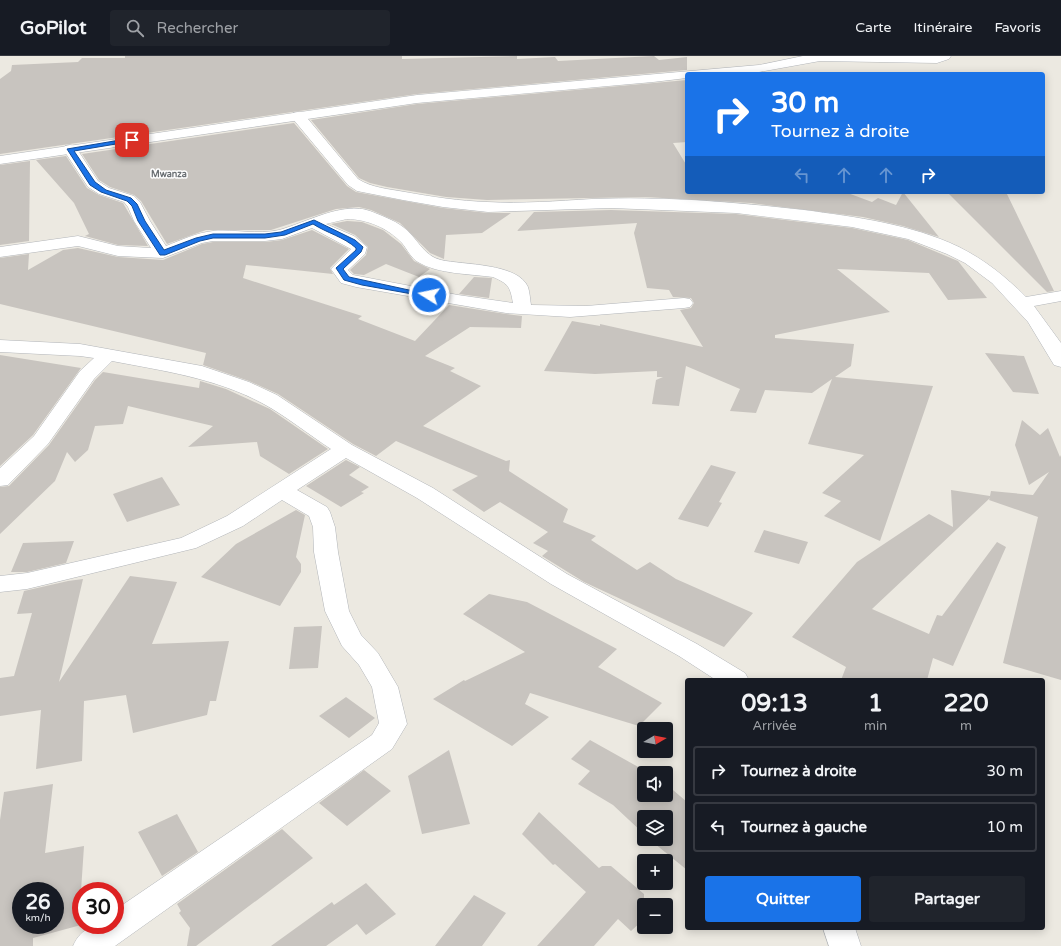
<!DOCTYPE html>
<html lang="fr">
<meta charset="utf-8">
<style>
body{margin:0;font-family:"Varela Round",sans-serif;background:#20242c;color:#f1f3f6;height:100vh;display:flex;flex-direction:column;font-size:15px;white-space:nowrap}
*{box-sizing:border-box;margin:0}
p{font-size:13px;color:#9ea1a6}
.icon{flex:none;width:22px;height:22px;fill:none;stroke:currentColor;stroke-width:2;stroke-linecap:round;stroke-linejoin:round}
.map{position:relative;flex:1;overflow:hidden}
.side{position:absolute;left:685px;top:622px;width:360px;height:252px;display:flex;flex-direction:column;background:#171b24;border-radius:4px;box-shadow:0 2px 10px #0003}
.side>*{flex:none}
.top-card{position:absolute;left:685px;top:16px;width:360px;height:122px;border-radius:4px;box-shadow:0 2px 10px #0003;background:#1a73e8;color:#fff;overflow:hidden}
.needle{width:26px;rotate:80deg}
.buttons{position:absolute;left:637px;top:666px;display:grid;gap:8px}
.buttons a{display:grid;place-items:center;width:36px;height:36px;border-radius:4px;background:#171b24;box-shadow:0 2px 10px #0003;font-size:20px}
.speed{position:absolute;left:12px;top:826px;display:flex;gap:8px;font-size:20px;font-weight:700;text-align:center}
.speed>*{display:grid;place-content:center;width:52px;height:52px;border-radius:50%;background:#171b24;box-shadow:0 2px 10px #0003;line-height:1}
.speed small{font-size:10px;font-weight:400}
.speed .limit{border:6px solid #d22;background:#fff;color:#111}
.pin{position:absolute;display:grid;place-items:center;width:34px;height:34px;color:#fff;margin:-17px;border-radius:8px;box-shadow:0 2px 6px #0006}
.me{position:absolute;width:44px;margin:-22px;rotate:280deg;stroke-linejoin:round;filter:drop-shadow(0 0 3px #0008)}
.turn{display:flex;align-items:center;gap:14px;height:84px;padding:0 20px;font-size:18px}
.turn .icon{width:52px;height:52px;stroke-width:2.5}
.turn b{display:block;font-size:28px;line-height:34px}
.lanes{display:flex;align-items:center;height:38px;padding:0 20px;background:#0003;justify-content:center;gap:20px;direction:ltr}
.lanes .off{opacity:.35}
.eta{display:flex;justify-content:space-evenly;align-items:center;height:68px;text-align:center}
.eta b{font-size:24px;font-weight:700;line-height:28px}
.button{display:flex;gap:8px;margin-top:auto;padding:8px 20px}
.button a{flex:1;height:46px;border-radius:4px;background:#1a73e8;color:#fff;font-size:16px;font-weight:700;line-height:46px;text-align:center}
.button a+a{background:#20242c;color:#f1f3f6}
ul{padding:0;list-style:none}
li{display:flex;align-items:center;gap:12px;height:50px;margin:0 8px 6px;padding:0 12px;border:2px solid #363941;border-radius:4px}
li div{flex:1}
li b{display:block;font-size:15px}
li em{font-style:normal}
header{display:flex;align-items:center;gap:24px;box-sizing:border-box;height:56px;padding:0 20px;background:#171b24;border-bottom:1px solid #363941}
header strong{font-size:19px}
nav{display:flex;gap:22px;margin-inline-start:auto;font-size:14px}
.search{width:280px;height:36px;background:#20242c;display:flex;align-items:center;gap:10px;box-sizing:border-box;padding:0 14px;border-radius:4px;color:#9ea1a6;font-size:15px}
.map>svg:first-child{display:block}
</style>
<header>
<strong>GoPilot</strong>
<div class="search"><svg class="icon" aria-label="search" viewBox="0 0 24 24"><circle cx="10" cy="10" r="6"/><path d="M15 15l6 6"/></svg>Rechercher</div>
<nav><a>Carte</a><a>Itinéraire</a><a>Favoris</a></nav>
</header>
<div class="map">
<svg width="1061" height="890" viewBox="0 0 1061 890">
<rect width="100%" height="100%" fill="#ece9e1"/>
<!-- building -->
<path fill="#c8c4bf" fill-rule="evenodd" d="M125 0H402V3L517 0V3L555 1 558 5 654 0 659 4 687 1V14L417 38 0 98V23L11 15 12 9 78 6 82 2H125Z
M687 24V86L673 87 687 110V136H703L704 138 845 136 872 146 878 142 896 149 903 136 939 181 903 170 863 161 751 147 645 141 487 144 446 141 387 131 370 127 359 122 311 64 417 48Z
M294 67 347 130 356 136 443 152 488 157H511L482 177 446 179 444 203 430 197 400 167 371 154 359 151 336 153 271 174H206L167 188 141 145 134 139 110 131 99 124 82 98Z
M66 100 87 132 99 139 123 147 148 190 118 189 85 180 89 178 74 147 36 104Z
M30 105 29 185 0 189V109Z
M947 136H1006L1054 235 1047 236Z
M611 154 736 158 852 172 908 184 958 205 987 242 948 244 929 217 837 213 890 256 775 279V282L854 288 851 310 835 321 933 330 880 485 824 460 841 445 822 437 864 399 808 388 832 323 812 337 765 334 756 357 730 355 740 333 686 310 679 350 652 348 656 324 663 321H657V315L595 318 544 315 572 265 600 270V268L703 291 680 254 691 252 694 247 691 242 673 241 669 234 647 232 634 177 637 167 517 175 534 156Z
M347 165 362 166 383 174 401 188 414 205 430 213 419 221 386 208 364 219 354 218 350 214 366 199 368 191 355 179 331 168Z
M312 174 349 193 330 212 333 218 246 209 243 222 362 260 358 263 415 285 449 249 506 258 522 260 521 272 470 271 425 300 455 312 450 315 481 330 423 370 506 405 510 404 509 415 568 453 563 466 596 480 591 484 637 514 650 506 676 523 753 557 724 591 584 526 542 500 548 495 533 487 548 476 500 446 484 456 452 434 478 420 396 385 376 400 353 388 278 338 249 325 203 309 206 297 0 248V202L29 198 28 214 63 194 78 192 118 201 163 204 202 188 213 186H265L282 184Z
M474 221 492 222 489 242 459 238Z
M985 297 1024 300 1039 338 1013 336Z
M0 299 81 312 33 379 0 410Z
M103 316 199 332 200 325 226 333 270 353 328 393 289 418 260 400 257 386 188 391 213 370 128 350 123 368 95 370 88 394 75 406 67 396 55 425 0 478V431L9 430 49 389 95 324Z
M1022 364 1040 379 1048 372 1060 401 1061 399V624L1003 607 1038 461 989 444 990 442 872 553 929 578 937 559 942 560 997 486 1006 491 953 610 933 602 927 624H841L846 611 792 581 857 506 929 458 953 471 951 434 990 440 991 435 1033 439 1049 416 1029 429 1015 389Z
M346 404 360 411 349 419 369 431 361 436 364 437 341 451 306 430Z
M711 409 736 416 719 446 722 447 708 471 678 463Z
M162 421 180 449 127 466 113 438Z
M296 454 305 459 296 501 301 508V516L280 550 201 521 236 488Z
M764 474 808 486 799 508 754 496Z
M74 485 66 507 27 516H11L23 487Z
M130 520 177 526 152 588 229 585 216 645H210L207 659 133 677 126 639 84 645 82 705 36 713 41 654 0 660V622L14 620 32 557 17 558 24 535 68 525 83 523 59 626Z
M489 538 527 546 617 593 598 611 662 647 639 670 530 637 525 648 549 661 512 690 433 643 464 624 465 625 525 596 463 558Z
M322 570 318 612 289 613 294 571Z
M346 641 375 662 349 682 319 660Z
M590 684 649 717H644V739H666V728L687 746V814L649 783H666V761H644V778L613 749 578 728 590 715 571 703Z
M449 694 470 768 422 778 408 720Z
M364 714 391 735 347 770 319 747Z
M53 728 45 797 84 790 81 835V869L33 882V890H0V764L4 736ZM21 835H55V869H21Z
M539 756 599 812 602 810H611L644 838V863L631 875 618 863 594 890H537L586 836 555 808 553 809 522 778Z
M177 758 198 796 162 820 138 776Z
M282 773 313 802 196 890H187L190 872 179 857 181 855 177 848Z
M366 827 396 858 366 879 357 868 326 890H271L332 846 334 849Z
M474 839 506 857 482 890H435Z"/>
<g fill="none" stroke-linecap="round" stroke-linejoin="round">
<!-- minor casing -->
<g stroke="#b2b5b9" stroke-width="1">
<path id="minor" d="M298 56 303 57 358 123C372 132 389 133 405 136 432 141 460 145 487 146 522 148 557 145 592 143 662 140 734 146 804 154 856 161 911 168 959 191 985 204 1006 221 1026 241L1061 235V245L1034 250 1061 287V311L1054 309 1028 266 992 227 965 207 947 198 908 183 852 171 736 157 611 152 488 156 443 151 403 144 357 135 348 129 293 63 291 60 293 57Z
M70 89 75 90 98 125 109 132 134 140 140 146 150 165 166 190C181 184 196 177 213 175 234 173 258 179 279 174 305 167 343 145 370 155 380 159 394 164 403 171 417 181 423 200 441 204 463 209 518 207 528 231 530 237 530 244 531 249L586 250 684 242 690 243 693 247 690 251 684 252 570 261 506 257 356 231 341 227 331 213 351 193 312 172 282 183 265 185H213L202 187 163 202 118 200 78 190 0 201V191L78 180 118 190 151 192 134 165 128 151 124 146 99 138 88 131 63 93 65 90ZM347 163C367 163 388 172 402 187 407 193 411 202 418 206 437 218 471 218 493 221 509 228 510 231 513 247L458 239 353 219 348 214 365 198 367 191 354 180 326 168Z
M0 284 80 288 202 310 249 326 277 339 352 389 433 432 567 518 697 588 745 617 749 624H716L679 600 551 528 417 442 346 402 297 434 327 451 330 456 335 471 338 496 349 555 361 579 378 597 398 631 407 668 392 693 115 890H73C82 870 95 869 115 869V854L372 679 379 667 372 631 359 609 342 590 325 555 314 496 313 471 309 460 282 444 243 470 196 492 27 533 0 536V520L27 517 181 482 227 460 331 393C308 378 286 360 262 347 215 322 164 315 112 305L94 323 48 388 8 429 0 430V412L34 380 80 315 94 302 80 300 0 296Z
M823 872H855L861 890H829Z"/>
</g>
<!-- tertiary casing -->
<g stroke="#b2b5b9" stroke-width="1">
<path id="tertiary" d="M803 0H951L949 3 937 7 820 5 759 16 687 18V22L653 26 417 47 0 108V100L417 39 759 9Z"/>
</g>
<!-- minor -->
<use href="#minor" fill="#fff" fill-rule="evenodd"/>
<!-- tertiary -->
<use href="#tertiary" fill="#fff" fill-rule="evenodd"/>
</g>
<!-- route -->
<path fill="#1a73e8" stroke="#114b97" d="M132 82 134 85 74 95 95 126 106 134 131 142 137 148 145 165 164 194 196 182 213 178H265L281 176 314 164 355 184 363 191 361 196 343 213 349 221 432 239 429 241 362 229 344 224 336 212 356 194V192C344 181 327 177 313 168L285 179 265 182H213L200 185 165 199H160L138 165 132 150 127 145 101 136 90 129 67 93Z"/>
<g text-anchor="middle" stroke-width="3" stroke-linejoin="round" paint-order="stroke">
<!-- far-neighbourhood labels -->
<g font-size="9" font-weight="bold" fill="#6b7074" stroke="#fff">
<text x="169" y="121">Mwanza</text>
</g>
</g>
</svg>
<div class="buttons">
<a><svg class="needle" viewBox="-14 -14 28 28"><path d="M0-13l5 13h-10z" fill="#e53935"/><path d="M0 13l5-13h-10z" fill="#9ea1a6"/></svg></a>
<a><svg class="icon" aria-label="sound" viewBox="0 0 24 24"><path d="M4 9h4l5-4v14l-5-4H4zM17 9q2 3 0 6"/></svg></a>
<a><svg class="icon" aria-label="layers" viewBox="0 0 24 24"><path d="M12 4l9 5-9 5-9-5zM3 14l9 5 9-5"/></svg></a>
<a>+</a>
<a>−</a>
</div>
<div class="speed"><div>26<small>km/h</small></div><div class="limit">30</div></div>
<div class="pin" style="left:132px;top:84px;background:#d93025"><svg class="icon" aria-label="arrive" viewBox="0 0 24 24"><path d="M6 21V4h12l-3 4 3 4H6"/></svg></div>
<svg class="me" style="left:429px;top:239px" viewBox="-20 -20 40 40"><circle r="17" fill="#1a73e8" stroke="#fff" stroke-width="3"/><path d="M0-11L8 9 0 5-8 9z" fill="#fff"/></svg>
<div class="top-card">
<div class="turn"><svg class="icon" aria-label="right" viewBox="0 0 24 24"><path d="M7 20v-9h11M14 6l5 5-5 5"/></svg><div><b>30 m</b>Tournez à droite</div></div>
<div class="lanes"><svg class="icon off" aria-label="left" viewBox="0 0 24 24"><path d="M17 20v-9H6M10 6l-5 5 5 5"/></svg><svg class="icon off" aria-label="ahead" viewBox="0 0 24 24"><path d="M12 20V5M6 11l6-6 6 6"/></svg><svg class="icon off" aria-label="ahead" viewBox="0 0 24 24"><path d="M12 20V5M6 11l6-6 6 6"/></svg><svg class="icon" aria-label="right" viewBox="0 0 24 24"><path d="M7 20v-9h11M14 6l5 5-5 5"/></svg></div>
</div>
<section class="side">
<div class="eta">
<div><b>09:13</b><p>Arrivée</p></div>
<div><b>1</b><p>min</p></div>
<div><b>220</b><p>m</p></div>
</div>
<ul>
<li><svg class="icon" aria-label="right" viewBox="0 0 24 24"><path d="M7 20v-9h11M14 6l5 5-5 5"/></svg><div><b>Tournez à droite</b></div><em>30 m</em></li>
<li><svg class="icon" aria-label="left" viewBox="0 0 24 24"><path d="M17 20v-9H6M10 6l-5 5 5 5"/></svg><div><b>Tournez à gauche</b></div><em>10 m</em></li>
</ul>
<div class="button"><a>Quitter</a><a>Partager</a></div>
</section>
</div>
